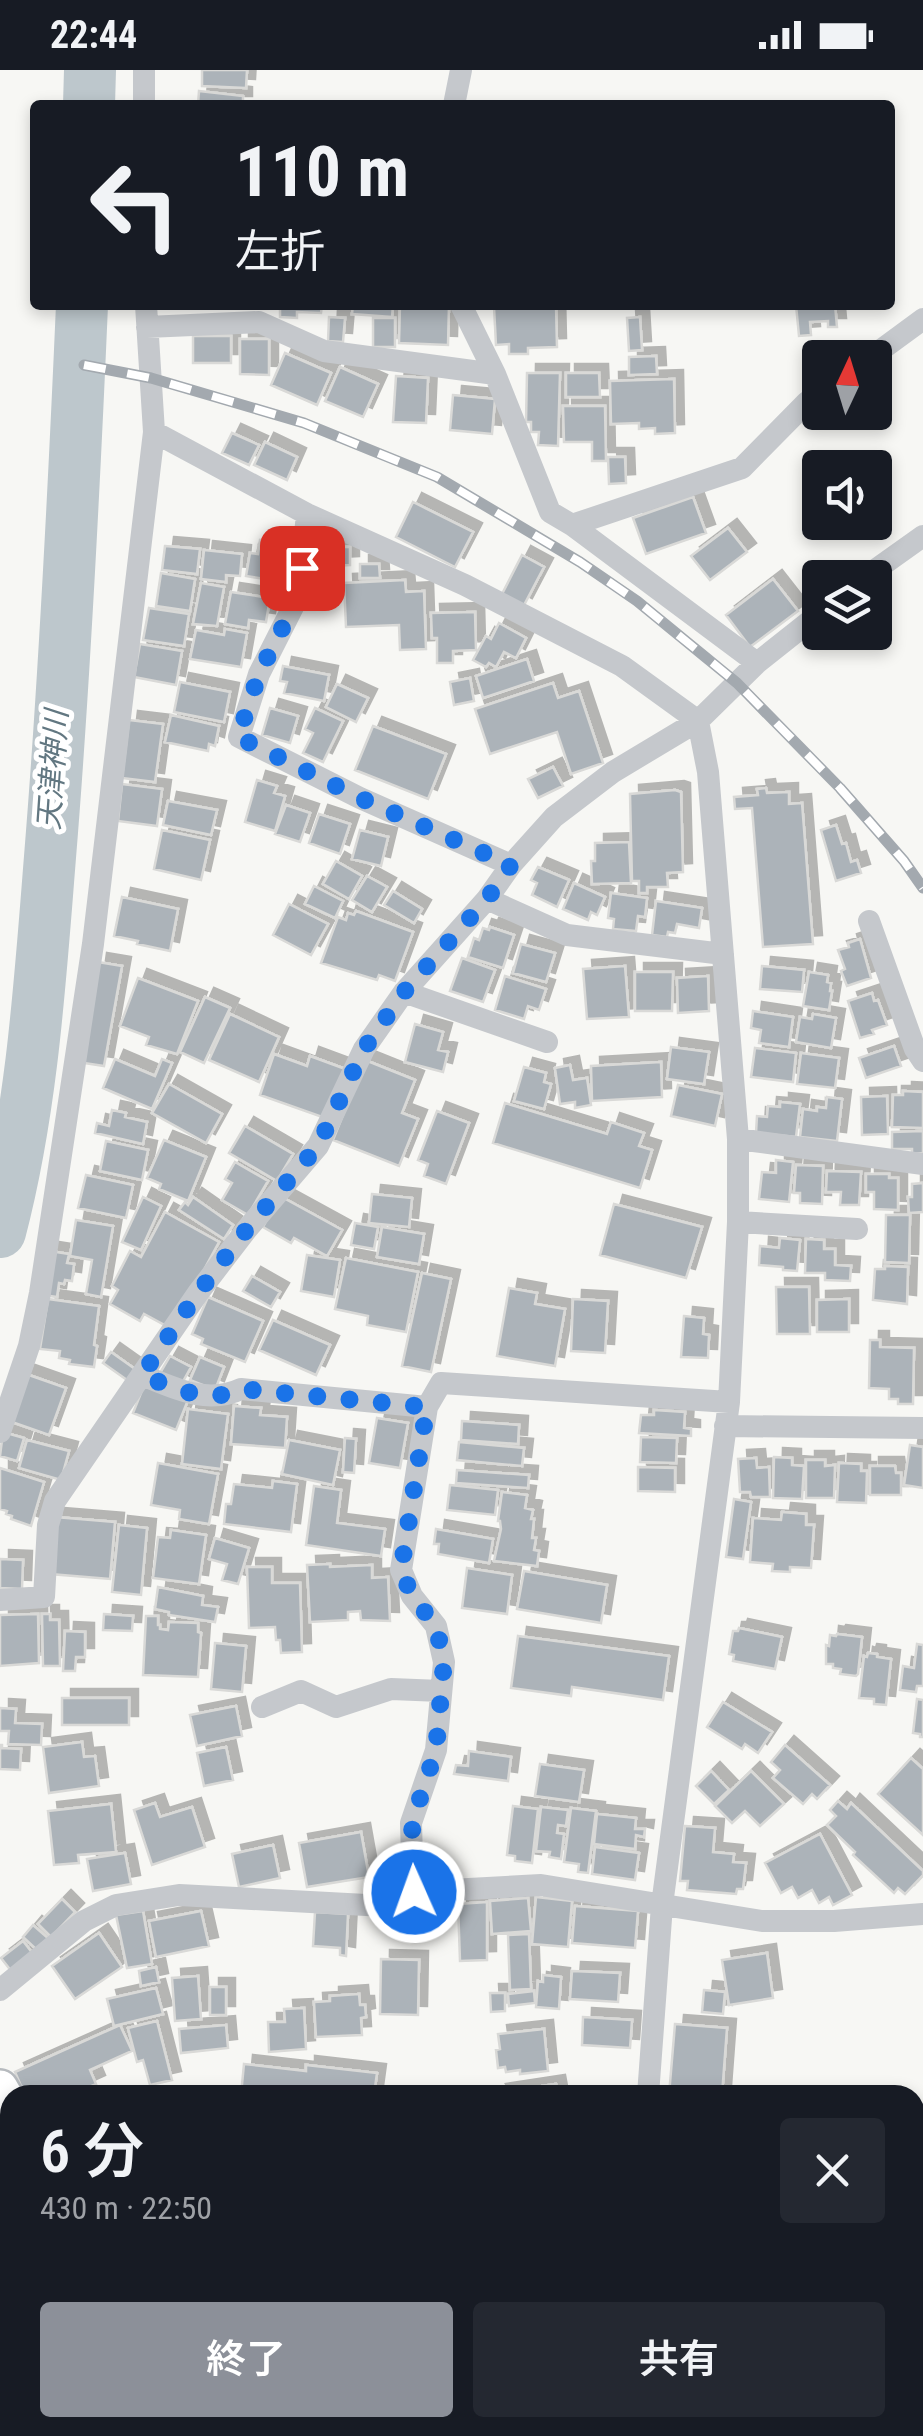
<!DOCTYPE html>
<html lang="ja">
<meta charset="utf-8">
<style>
body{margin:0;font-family:"Roboto Condensed","Noto Sans JP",sans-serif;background:#242831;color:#f1f3f6;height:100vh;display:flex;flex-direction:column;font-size:38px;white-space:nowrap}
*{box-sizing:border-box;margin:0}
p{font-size:32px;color:#9ea1a6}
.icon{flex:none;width:55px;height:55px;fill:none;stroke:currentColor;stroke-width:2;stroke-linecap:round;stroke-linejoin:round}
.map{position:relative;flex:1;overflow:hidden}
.panel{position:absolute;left:0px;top:2015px;width:925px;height:352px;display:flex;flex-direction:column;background:#171b24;border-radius:30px 30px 0 0;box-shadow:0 5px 15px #0003}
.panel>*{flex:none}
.guide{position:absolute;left:30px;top:30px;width:865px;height:210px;border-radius:10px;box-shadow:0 5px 15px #0003;background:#171b24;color:#f1f3f6;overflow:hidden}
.needle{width:65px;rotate:4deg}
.controls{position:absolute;left:802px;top:270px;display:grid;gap:20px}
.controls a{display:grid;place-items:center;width:90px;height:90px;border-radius:10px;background:#171b24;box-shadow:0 5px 15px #0003;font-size:50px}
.pin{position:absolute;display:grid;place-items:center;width:85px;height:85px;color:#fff;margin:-42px;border-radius:20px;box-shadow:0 5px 15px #0006}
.me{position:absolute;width:110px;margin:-55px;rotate:358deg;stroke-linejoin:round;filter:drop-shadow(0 0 8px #0008)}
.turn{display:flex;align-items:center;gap:35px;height:210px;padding:0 40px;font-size:45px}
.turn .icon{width:130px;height:130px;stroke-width:2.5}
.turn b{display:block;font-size:70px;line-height:85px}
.round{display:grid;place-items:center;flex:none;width:105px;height:105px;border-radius:10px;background:#242831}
.overview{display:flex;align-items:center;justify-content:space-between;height:170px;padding:0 40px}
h1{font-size:60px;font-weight:600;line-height:75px}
.primary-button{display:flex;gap:20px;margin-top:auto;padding:20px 40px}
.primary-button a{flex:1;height:115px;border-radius:10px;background:#8c9099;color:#fff;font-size:40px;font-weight:600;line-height:115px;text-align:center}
.primary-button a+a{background:#242831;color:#f1f3f6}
.status{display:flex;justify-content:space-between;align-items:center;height:70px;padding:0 50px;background:#171b24;direction:ltr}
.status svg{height:28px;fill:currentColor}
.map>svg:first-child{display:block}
</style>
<div class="status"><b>22:44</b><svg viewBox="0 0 49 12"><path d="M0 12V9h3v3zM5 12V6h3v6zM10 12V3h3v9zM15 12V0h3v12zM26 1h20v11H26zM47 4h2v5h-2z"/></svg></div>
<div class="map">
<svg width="923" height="2366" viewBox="0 0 923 2366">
<defs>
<filter id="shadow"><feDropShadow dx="9" dy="-9" stdDeviation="0" flood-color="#0004"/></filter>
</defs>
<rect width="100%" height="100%" fill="#f7f7f4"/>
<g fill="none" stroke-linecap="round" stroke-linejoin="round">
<!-- river -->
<path stroke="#bdc7cc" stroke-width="52" d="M89 35 90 0
M0 1162C32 1040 40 912 50 787 65 603 74 419 82 235"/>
</g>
<!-- building -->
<path fill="#acb3b9" stroke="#d9d9d7" stroke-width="2.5" filter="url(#shadow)" d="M202 0H247L246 18 202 16Z
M199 21 243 26V35H198Z
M280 235H322L321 243 297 242V248L280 247Z
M353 235H393L392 247 352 244Z
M400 235H449L448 275 399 273Z
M556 235 557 277 528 278V284H509V274L496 275 494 237Z
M796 235H835L837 257H828V251L810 252 811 265 799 266Z
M329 247 345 248 343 272 328 271Z
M640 247 642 280 629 281 627 248Z
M373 248H395V277H373Z
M193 266H231V293H193Z
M240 269H269V305L240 304Z
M285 283 331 303 317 335 271 315Z
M656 286 657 304 629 305V287Z
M340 297 378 314 363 347 325 331Z
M527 303H560L558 376 538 375 539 362H531V352H526Z
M566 303H599L600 327H566Z
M396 306 428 308 426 353 393 352Z
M674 309 675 363 655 364V358L639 359V353L611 354 610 311Z
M453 325 495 329 492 364 450 360Z
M563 336H605L606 391H592V372H564Z
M232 363 259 375 249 395 222 383Z
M265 372 297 387 287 410 254 395Z
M608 387H625L626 413 609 414Z
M693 427 706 463 646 484 633 448Z
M413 432 473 462 455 497 396 467Z
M728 458 747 482 710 510 691 486Z
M260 470 283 474 277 511 246 506 250 483 258 484Z
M165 476 200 479 197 504 162 500Z
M332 477H350V495L333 496Z
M204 480 242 484 240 506 226 505V512L201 509Z
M522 485 544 497 523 537 501 526Z
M360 494H379L380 508H360Z
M161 503 195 509 190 541 156 536Z
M773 509 798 541 750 577 726 545Z
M405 510 406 522 424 521 426 579 400 580 399 555 346 557 344 513Z
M201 513 224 517 217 556 193 554Z
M231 522 270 528 266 552 249 550 248 558 225 554Z
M149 538 189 544 184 576 143 570Z
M475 542 476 580 453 581V593H437V568H432L431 543Z
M499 553 526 568 516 588 504 582 496 597 489 593 486 597 473 590 486 566 491 569Z
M225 559 247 563 241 597 190 589 196 560 224 565Z
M140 574 182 581 176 615 134 607Z
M527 589 534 611 483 628 476 606Z
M283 596 329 605 324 631 284 623 287 612 280 611Z
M470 608 474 631 454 635 450 612Z
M180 612 230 622 224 652 174 642Z
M553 613 558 628 579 621 603 693 571 704 557 662 490 684 475 639Z
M337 614 368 628 356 652 326 637Z
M270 638 298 646 290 673 262 665Z
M315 638 343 651 323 692 303 683 313 663 305 659Z
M171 645 219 656 215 676 209 674 208 681 165 672Z
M129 650 163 654 155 712 122 708Z
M373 656 446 684 428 729 355 700Z
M553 697 563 716 538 728 528 709Z
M257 710 277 716 274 723 285 726 275 761 245 752Z
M122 714 162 719 157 756 118 751Z
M766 718 767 723 789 722V734L802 733 813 874 763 877 752 738 735 739 734 727 758 725 757 719Z
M675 720 681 722 683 802 667 803 668 817H647V823H639V811H632L630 724Z
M168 731 217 740 211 765 163 755Z
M286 735 310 743 300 772 275 764Z
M319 744 350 754 340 784 309 773Z
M836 755 842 774 846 773 851 792 857 790 861 803 836 811 821 760Z
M162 760 210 770 201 810 154 799Z
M360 760 388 767 381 796 352 789Z
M629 772 631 813 592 814 591 791H595V773Z
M336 791 362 806 349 829 323 814Z
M538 797 569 810 557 837 532 825 537 813 531 810Z
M367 806 387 817 372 842 352 830Z
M574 813 605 827 597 845 591 842 588 850 563 839Z
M314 816 343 831 335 848 305 834Z
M393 821 422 839 414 853 384 835Z
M611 823 647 828 645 847 638 846 636 861 613 859 614 849 608 848Z
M122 827 178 839 170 881 137 874 138 871 114 866Z
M656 831 702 838 699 858 677 854 675 863 668 862 667 867 652 865Z
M289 834 328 854 311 885 273 865Z
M356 841 413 862 395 911 379 905 377 910 321 893 338 847 346 850 348 843 354 845Z
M490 857 514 865 503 898 468 887 474 868 479 870 483 858 489 860Z
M860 869 871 908 847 916 841 901 845 899 838 880 849 877 848 873Z
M521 874 555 883 546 912 513 903Z
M462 888 495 900 483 932 450 921Z
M98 892 122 896 104 996 84 993Z
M625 896 629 947 587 949 583 899Z
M762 896 804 900 802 922 760 919Z
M635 902H673L672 941H635Z
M809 902 828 905 827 912 831 913 830 921H832L829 940 803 936Z
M505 906 546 919 539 940 528 936 524 949 495 940Z
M708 906 709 941 678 943 677 908Z
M138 908 198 931 177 984 146 975 149 967 120 956Z
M872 923 874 931 878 930 887 955 872 960 874 964 860 968 848 931Z
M205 927 230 938 204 993 180 982Z
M753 941 793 947 789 977 759 973 761 960 751 958Z
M230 944 279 967 259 1012 209 990Z
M813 944 836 948 831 978 796 972 800 947 812 949Z
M415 954 443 962 438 980 448 982 443 1002 405 992Z
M894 976 901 996 866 1008 859 988Z
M671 977 709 982 704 1014 667 1009Z
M755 978 796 983 793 1012 751 1007Z
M801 983 839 988 835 1018 797 1014Z
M274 984 307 996 310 986 348 1000 325 1048 260 1025Z
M115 989 155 1006 162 989 172 993 152 1039 103 1018Z
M365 990 415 1010 402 1043 418 1049 399 1096 333 1070Z
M661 992 662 1027 592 1031 591 996Z
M570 995 573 1010 587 1008 591 1035 575 1038V1032L560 1034 555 998Z
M524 997 546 1003 544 1012 551 1014 544 1039 514 1031Z
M169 1014 222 1044 206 1073 152 1043Z
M678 1015 722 1024 715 1056 671 1046Z
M903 1021 923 1022V1058L892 1057 893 1025H903Z
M887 1026 888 1064 862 1065 861 1027Z
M827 1027 842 1029 837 1071 800 1067 803 1039 817 1041V1037L826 1038Z
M780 1032 800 1034 796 1067 756 1063 757 1046 767 1047 768 1036 780 1037Z
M505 1033 607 1064 611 1052 644 1063 639 1076 652 1080 640 1118 493 1073Z
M112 1040 126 1043 125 1047 147 1052 143 1074 95 1063 97 1053 109 1056Z
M437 1041 469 1053 446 1114 424 1106 428 1094 418 1090Z
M245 1056 293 1084 277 1111 229 1083Z
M923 1061V1083L912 1084V1079H892V1062Z
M164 1070 206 1087 188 1131 159 1119 161 1114 147 1108Z
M106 1071 148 1080 142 1110 100 1101Z
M776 1090 793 1092 789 1132 759 1129 762 1102 776 1103Z
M235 1092 268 1111 248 1145 222 1130 232 1113 225 1109Z
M796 1095 823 1096 822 1134 800 1133V1123H794Z
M827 1101 861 1102 859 1135H840L841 1122H826Z
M866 1104H889V1108H898V1140L874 1139V1122H866Z
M86 1105 133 1115 126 1148 78 1138Z
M923 1113V1142L909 1143 908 1127H912V1114Z
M372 1124 412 1128 409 1157 369 1153Z
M280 1126 342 1160 327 1186 294 1168 291 1173 263 1157Z
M143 1127 161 1136 141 1180 122 1172Z
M193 1127 233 1155 224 1169 179 1140 185 1132 188 1135Z
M614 1134 702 1157 686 1208 600 1185Z
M165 1142 219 1172 172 1259 144 1244 140 1251 110 1234 118 1220 112 1216 130 1181 141 1187Z
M886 1145H910L909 1193 885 1192Z
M76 1150 113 1156 101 1227 86 1224 92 1190 70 1186Z
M355 1153 378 1157 374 1179 351 1175Z
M382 1157 424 1164 419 1194 377 1187Z
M780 1168 800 1170 797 1201 783 1200V1197L759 1195 760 1176 779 1178Z
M806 1169 824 1170V1179H835V1195L851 1196 850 1211 825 1210V1203H805Z
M50 1181 69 1184 67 1193 74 1194 72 1211 65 1210 64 1214 59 1213 57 1227 43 1225Z
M307 1185 340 1190 334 1227 301 1221Z
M346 1188 418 1202 406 1262 367 1255 368 1246 335 1239Z
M885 1196 908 1197 907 1234 873 1230 875 1199H885Z
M422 1203 451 1209 431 1302 402 1296Z
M252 1206 280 1222 271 1237 243 1221Z
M776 1217H809L810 1264H777Z
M509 1218 537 1223 535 1234 565 1239 555 1296 497 1286Z
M208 1227 263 1251 245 1292 201 1274 203 1269 192 1264Z
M48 1229 99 1236 94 1275 97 1276 94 1297 69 1294 70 1290 59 1288 60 1281 40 1279Z
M573 1229 608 1231 605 1283 571 1281Z
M849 1229V1262H817V1230Z
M684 1246 704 1248 703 1264 709 1265 708 1288 681 1287Z
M273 1250 330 1275 316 1305 259 1280Z
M870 1270H880V1277L914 1278 913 1334H898V1329H889V1319L869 1318Z
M111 1282 135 1299 127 1310 103 1293Z
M170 1286 191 1297 181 1315 160 1303Z
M200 1287 224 1297 215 1320 190 1310Z
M26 1304 66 1318 49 1365 9 1351Z
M145 1313 188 1330 176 1360 133 1343Z
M234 1336 261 1338 260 1345 287 1347 285 1378 231 1374Z
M188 1339 228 1344 221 1399 182 1394Z
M654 1340 685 1342 684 1358 691 1359V1366L639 1363 641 1345H654Z
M377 1348 408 1353 400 1398 369 1393Z
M462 1351 519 1355 518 1374 461 1370Z
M3 1362 24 1368 17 1391 0 1386Z
M641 1367 677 1368 676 1393 640 1392Z
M345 1368 356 1369 354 1403 343 1402Z
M27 1370 69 1381 61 1410 19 1398Z
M289 1370 340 1380 333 1415 282 1404Z
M459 1372 524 1378 522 1396 457 1390Z
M910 1375 923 1377V1418L904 1415Z
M774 1387 792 1388V1395L804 1396 802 1429 773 1428Z
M756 1388 757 1398 769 1397 770 1427H751L750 1422H740L738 1389Z
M806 1390H825V1396L835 1395 834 1428H806Z
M158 1393 218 1404 209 1454 179 1449 180 1440 151 1435Z
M839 1393 861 1394V1401H867L866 1433 837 1432Z
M870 1396H895L896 1403H901V1425H870Z
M638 1397 675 1398V1422L638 1421Z
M0 1398 44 1412 31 1456 11 1449 12 1446 6 1444 7 1441 0 1439Z
M457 1400 529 1405 528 1418 456 1413Z
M273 1411 297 1414 291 1462 224 1454 226 1434H231L234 1414 272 1418Z
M450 1415 498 1420 495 1445 447 1440Z
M314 1416 341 1420 337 1453 385 1459 381 1486 306 1475Z
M502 1422 527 1425 525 1438 533 1440 531 1449H534L532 1468H536L534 1480 539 1481 537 1496 494 1491 501 1459 500 1451H498Z
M734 1429 751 1432 743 1489 726 1487Z
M782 1442 806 1444V1455H814L811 1498 790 1497V1502L772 1501 773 1494 750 1492 753 1448 781 1450Z
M55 1447 115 1452 110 1509 50 1504Z
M119 1455 147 1458 141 1525 112 1522Z
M436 1459 493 1469 489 1493 438 1484 439 1474H434Z
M171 1460 206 1465 199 1514 153 1508 158 1467 170 1468Z
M215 1468 249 1478 238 1514 222 1510 227 1494 209 1489Z
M0 1489 23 1490 22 1519 0 1518Z
M330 1494V1497L372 1495V1508L388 1507 390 1551 361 1550 360 1541 348 1542V1550L310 1552 307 1495Z
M247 1497H272V1513H300L302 1582 281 1583 280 1570H276L275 1557 249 1558Z
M467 1498 512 1505 507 1544 462 1538Z
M524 1501 607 1515 601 1553 517 1539Z
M158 1517 203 1526 202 1535 218 1537 215 1552 169 1545V1542L155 1539Z
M38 1544 39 1593 0 1596V1545Z
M42 1544H50V1550H59L60 1596H43Z
M104 1544 133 1546 132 1561 103 1560Z
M146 1546H158V1555H160V1559L168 1560 169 1552 198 1553V1562L201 1563 198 1607 143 1605Z
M739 1558 782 1567 775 1599 733 1591 734 1585 729 1584 733 1561H738Z
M65 1561 85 1562V1587H76L75 1601H63Z
M837 1564 862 1567 858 1604 856 1606 840 1604 841 1599 833 1598V1594H826V1575L829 1576 830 1565 836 1566Z
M518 1566 669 1586 663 1630 572 1617 571 1626 511 1618Z
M215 1573 246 1576 242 1622 211 1619Z
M917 1574 923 1575V1616H917L916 1622 900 1620 903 1596 914 1598Z
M868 1583 877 1584V1587L891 1589 886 1635 874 1634V1629L859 1628 864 1586 867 1587Z
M62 1628H129V1655H62Z
M917 1629 923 1630V1667H920V1664L913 1663Z
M723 1632 772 1662 758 1683 745 1674 742 1679 707 1657Z
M236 1636 242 1666 197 1676 190 1645Z
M0 1638 16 1639 15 1653 42 1654 41 1675 8 1674 9 1661H0Z
M82 1672 84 1687 95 1686 99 1716 49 1723 43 1677Z
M0 1675H2V1678L21 1679 20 1700 0 1699Z
M785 1675 830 1715 817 1729 812 1724 803 1734 773 1708 780 1700 771 1692Z
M226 1677 233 1710 204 1716 197 1683Z
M469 1681 511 1687 508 1711 454 1704 456 1695 468 1696Z
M911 1688 923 1699V1765L878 1724Z
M540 1694 584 1700 579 1732 535 1726Z
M711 1701 729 1720 714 1734 696 1716Z
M751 1701 784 1734 760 1756 745 1741 732 1753 715 1736Z
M838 1731 847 1739 851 1733 923 1801V1805L905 1824 898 1818 894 1823 853 1785 855 1782 827 1755 836 1746 830 1740Z
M155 1733 160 1747 192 1737 205 1777 152 1795 134 1740Z
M111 1734 116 1782 78 1785 79 1793 54 1795 48 1741Z
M513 1736 538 1739 532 1793 515 1791V1786L507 1785Z
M541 1737 568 1740 566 1756 558 1755 557 1763 564 1764 561 1789 549 1787 550 1782 536 1781Z
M571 1738 596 1741 588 1803 578 1802 579 1794 564 1792Z
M597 1744 636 1748 635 1759H645L644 1767 636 1765 635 1779 594 1774Z
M685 1756 715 1758 713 1782 734 1784 733 1792 746 1793 743 1819H737L736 1824 687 1820 688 1811H680Z
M361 1762 369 1807 307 1817 299 1773Z
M820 1764 852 1825 833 1835 829 1827 819 1833 812 1820 798 1828 792 1817 781 1823 765 1793Z
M273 1775 280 1808 239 1817 232 1784Z
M595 1777 639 1783 635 1810 592 1804Z
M125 1783 131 1814 93 1821 87 1789Z
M536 1827 572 1831 568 1877 532 1874Z
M528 1828 531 1861 492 1864 490 1831Z
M62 1829 75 1842 51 1867 38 1854Z
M487 1832V1890L460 1891 458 1834Z
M575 1836 638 1841 635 1878 572 1873Z
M143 1841 152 1894 127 1898 116 1845Z
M201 1841 209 1876 156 1887 149 1851Z
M315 1842 348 1844 346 1886 340 1885V1878L313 1876Z
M33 1855 49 1869 38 1881 23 1867Z
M99 1863 122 1897 75 1929 52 1896Z
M529 1864 531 1919 510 1920 508 1865Z
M23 1871 34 1885 12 1902 1 1888Z
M767 1883 773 1928 729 1935 722 1890Z
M381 1889 419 1890 418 1945 380 1944Z
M156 1897 159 1912 141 1916 139 1901Z
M572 1901 620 1903 618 1932 570 1929Z
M543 1905 561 1907 559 1939 536 1937 538 1911 543 1912Z
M198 1906 201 1949 175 1951 172 1908Z
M210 1917H226V1945H210Z
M156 1918 163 1944 114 1956 107 1929Z
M704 1920 725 1922 723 1944 702 1942Z
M534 1921 535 1933 509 1936 508 1924Z
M490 1923H505V1941L491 1942Z
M359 1924 360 1935H365L366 1947 361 1948 362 1965 316 1967 314 1932 330 1931V1926Z
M304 1938 306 1979 269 1982 268 1952H285L284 1939Z
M583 1947 632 1950 630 1978 582 1975Z
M157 1951 172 2010 150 2015 143 1990 137 1992 128 1958Z
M675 1954 727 1958 722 2025H669Z
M120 1955 132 1981 90 2000 96 2014 72 2025H25L15 2002Z
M226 1955 228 1978 181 1983 179 1959Z
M544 1959 548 2001 520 2004V2000L506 2002 505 1997 498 1998 496 1980 500 1979 498 1964Z
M244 1994 306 2001V1995L377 2003 374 2025H241Z
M556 2014 558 2025H498L497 2023Z
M915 2080H923V2267H915Z
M10 2117V2156L0 2161V2123Z
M923 2294V2342L915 2343V2295Z
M18 2358H47L50 2366H0Z
M99 2358H161L163 2361 154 2366H88L87 2364Z
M282 2358H344L346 2360 336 2366H287Z
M397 2358H459L461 2366H400Z
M715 2358H768L769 2363 716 2366Z"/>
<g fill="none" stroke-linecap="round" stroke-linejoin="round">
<!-- primary casing -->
<g stroke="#b6babe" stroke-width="40">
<path id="primary" d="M0 2018 10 2035
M202 2358 208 2366"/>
</g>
<!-- service -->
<path stroke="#c5c8cc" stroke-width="11" d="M0 2170 10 2165"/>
<!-- minor -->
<path stroke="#c5c8cc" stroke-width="22" d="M144 0V35
M454 35 461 0
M461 235 495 304 550 442 572 455 757 593
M147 257 259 252 324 281 495 304
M870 288 923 249
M154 362 307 444 465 515 622 596 698 651 708 702 738 1069V1152L729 1332 662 1835 648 2025
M307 444 299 525 259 604 239 667 360 728 511 795
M572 455 742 398 807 332 820 323
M864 508 923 466
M487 829 567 865 723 884
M869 851 915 979 923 991
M404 922 547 972
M738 1069 923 1094
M738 1152 857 1159
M142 1305C174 1318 207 1335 241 1319L427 1337
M725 1356 923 1358
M0 1362 29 1276 40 1223 93 874 154 362 146 235
M0 1530 44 1527 48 1455 55 1431 198 1223 247 1159 318 1076 364 979 404 922 487 829 511 795 554 747 613 702 698 651 757 593 820 543
M262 1637 301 1621 336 1637 391 1619 441 1621
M413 1822 411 1753 436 1680 444 1592 436 1556 412 1526 401 1500 427 1337 441 1313 729 1332
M0 1920 84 1851 116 1835 179 1825 385 1836 413 1822 541 1815 762 1851H834L923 1844
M634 2358V2366
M852 2366 923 2357"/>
<!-- primary -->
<use href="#primary" stroke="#fff" stroke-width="35"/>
<!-- rail casing -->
<g stroke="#a3a9af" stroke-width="11">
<path id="rail" d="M84 295 151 308 304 353 437 407 580 492 637 531 737 613 840 718 904 791 923 818"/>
</g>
<!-- rail -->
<use href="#rail" stroke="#fff" stroke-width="8" stroke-dasharray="22" stroke-linecap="butt"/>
</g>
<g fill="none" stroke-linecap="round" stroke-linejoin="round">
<!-- route -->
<path stroke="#1a73e8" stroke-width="18" stroke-dasharray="0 32.4" d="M302 498 299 525 259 604 238 667 360 728 511 795 487 829 404 922 364 979 318 1076 247 1159 198 1223 142 1305C174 1318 208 1335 242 1319L427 1337 401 1500 412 1526 436 1556 444 1592 436 1680 412 1753 414 1822"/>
</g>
<g text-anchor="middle" stroke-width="10" stroke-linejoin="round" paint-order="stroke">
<!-- water labels -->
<g font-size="30" font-style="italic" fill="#627781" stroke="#fff">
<text transform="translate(53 700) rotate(-86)" y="10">天津神川</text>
</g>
</g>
</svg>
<div class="controls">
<a><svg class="needle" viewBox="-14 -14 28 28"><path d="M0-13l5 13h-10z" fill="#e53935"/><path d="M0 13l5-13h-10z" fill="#9ea1a6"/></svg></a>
<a><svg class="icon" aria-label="sound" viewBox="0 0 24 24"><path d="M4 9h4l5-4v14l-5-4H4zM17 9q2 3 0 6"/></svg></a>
<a><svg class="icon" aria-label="layers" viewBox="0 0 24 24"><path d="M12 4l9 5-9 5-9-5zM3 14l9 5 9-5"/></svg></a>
</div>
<div class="pin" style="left:302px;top:498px;background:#d93025"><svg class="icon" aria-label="arrive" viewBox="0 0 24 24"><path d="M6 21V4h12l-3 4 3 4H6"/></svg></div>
<svg class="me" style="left:414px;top:1822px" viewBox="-20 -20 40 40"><circle r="17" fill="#1a73e8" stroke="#fff" stroke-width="3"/><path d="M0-11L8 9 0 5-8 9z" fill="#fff"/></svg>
<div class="guide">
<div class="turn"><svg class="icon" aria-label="left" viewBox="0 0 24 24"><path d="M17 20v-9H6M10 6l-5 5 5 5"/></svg><div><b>110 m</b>左折</div></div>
</div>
<section class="panel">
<div class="overview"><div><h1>6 分</h1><p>430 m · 22:50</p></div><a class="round"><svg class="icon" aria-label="close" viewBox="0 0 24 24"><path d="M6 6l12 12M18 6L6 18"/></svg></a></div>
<div class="primary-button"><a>終了</a><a>共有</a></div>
</section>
</div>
